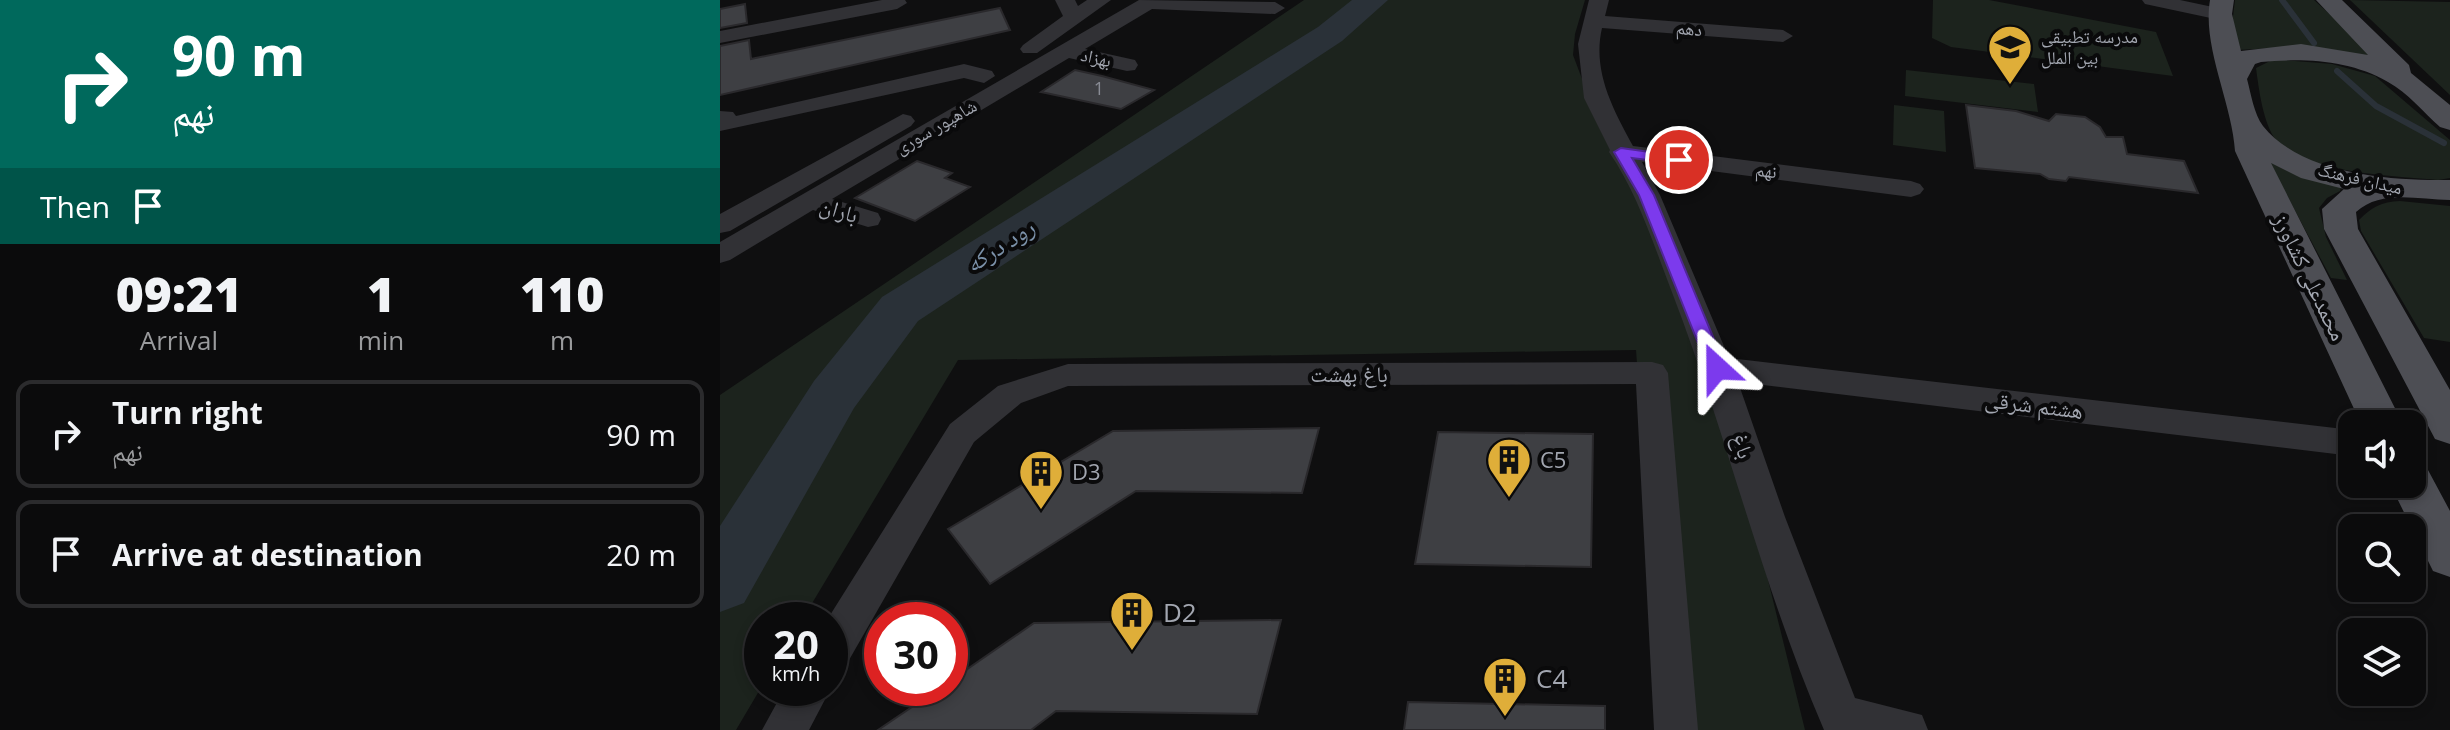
<!DOCTYPE html>
<meta charset="utf-8">
<style>
body{margin:0;font-family:"Open Sans","Noto Naskh Arabic",sans-serif;background:#141415;color:#f1f3f6;height:100vh;display:flex;flex-direction:column;font-size:30px;white-space:nowrap}
*{box-sizing:border-box;margin:0}
p{font-size:26px;color:#9a9b9d}
.icon{flex:none;width:44px;height:44px;fill:none;stroke:currentColor;stroke-width:2;stroke-linecap:round;stroke-linejoin:round}
.map{position:relative;flex:1;overflow:hidden}
.drawer{display:flex;flex-direction:column;background:#0b0b0c;width:720px}
.drawer>*{flex:none}
.banner{background:#00695c;color:#fff;overflow:hidden}
.buttons{position:absolute;left:1618px;top:410px;display:grid;gap:16px}
.buttons a{display:grid;place-items:center;width:88px;height:88px;border-radius:16px;background:#0b0b0c;box-shadow:0 4px 12px #0003,0 0 0 2px #2b2b2d;font-size:40px}
.speed{position:absolute;left:24px;top:602px;display:flex;gap:16px;font-size:40px;font-weight:700;text-align:center}
.speed>*{display:grid;place-content:center;width:104px;height:104px;border-radius:50%;background:#0b0b0c;box-shadow:0 4px 12px #0003,0 0 0 2px #2b2b2d;line-height:1}
.speed small{font-size:20px;font-weight:400}
.speed .limit{border:12px solid #d22;background:#fff;color:#111}
.pin{position:absolute;display:grid;place-items:center;width:68px;height:68px;color:#fff;margin:-34px;border:4px solid #fff;border-radius:50%;box-shadow:0 2px 8px #0007}
.me{position:absolute;width:88px;margin:-44px;rotate:336deg;stroke-linejoin:round;filter:drop-shadow(0 0 6px #0008)}
.turn{display:flex;align-items:center;gap:28px;height:168px;padding:0 40px;font-size:36px}
.turn .icon{width:104px;height:104px;stroke-width:2.5}
.turn b{display:block;font-size:56px;line-height:68px}
.then{display:flex;align-items:center;height:76px;padding:0 40px;background:#0003;gap:16px;font-size:30px}
.eta{display:flex;justify-content:space-evenly;align-items:center;height:136px;text-align:center}
.eta b{font-size:48px;font-weight:800;line-height:56px}
ul{padding:0;list-style:none}
li{display:flex;align-items:center;gap:24px;height:108px;margin:0 16px 12px;padding:0 24px;border:4px solid #2b2b2d;border-radius:16px}
li div{flex:1}
li b{display:block;font-size:30px}
li em{font-style:normal}
main{display:flex;flex:1;min-height:0}
.map>svg:first-child{display:block}
</style>
<main>
<section class="drawer">
<div class="banner">
<div class="turn"><svg class="icon" aria-label="right" viewBox="0 0 24 24"><path d="M7 20v-9h11M14 6l5 5-5 5"/></svg><div><b>90 m</b>نهم</div></div>
<div class="then">Then<svg class="icon" aria-label="arrive" viewBox="0 0 24 24"><path d="M6 21V4h12l-3 4 3 4H6"/></svg></div>
</div>
<div class="eta">
<div><b>09:21</b><p>Arrival</p></div>
<div><b>1</b><p>min</p></div>
<div><b>110</b><p>m</p></div>
</div>
<ul>
<li><svg class="icon" aria-label="right" viewBox="0 0 24 24"><path d="M7 20v-9h11M14 6l5 5-5 5"/></svg><div><b>Turn right</b><p>نهم</p></div><em>90 m</em></li>
<li><svg class="icon" aria-label="arrive" viewBox="0 0 24 24"><path d="M6 21V4h12l-3 4 3 4H6"/></svg><div><b>Arrive at destination</b></div><em>20 m</em></li>
</ul>
</section>
<div class="map">
<svg width="1730" height="730" viewBox="0 0 1730 730">
<rect width="100%" height="100%" fill="#0f0f10"/>
<!-- green -->
<path fill="#1c231d" d="M584 0H865L855 34 853 55 870 100 925 212 1030 507 1085 730H944L916 350 238 360 82 620H42V686L16 730H0V395Z
M1213 0H1269L1436 32 1453 76 1231 47 1212 38Z
M1515 0H1594L1674 72 1556 48 1516 50 1512 25Z
M1630 0 1730 2V95Z
M1564 60 1612 64 1655 76 1730 140V178L1718 180C1678 176 1583 174 1556 140 1543 123 1539 90 1536 68L1550 61Z
M1186 70 1314 84 1318 112 1185 96Z
M1174 105 1224 111 1226 152 1173 145Z
M1549 162 1621 187 1620 191 1607 198 1599 208 1606 237 1627 280 1611 278Z
M1680 201 1730 206V342L1704 338 1641 231 1639 220C1652 207 1661 202 1680 201Z"/>
<g fill="none" stroke-linecap="round" stroke-linejoin="round">
<!-- stream -->
<path stroke="#2a3138" stroke-width="6" d="M1562 0 1594 43
M1617 71 1656 106 1724 143"/>
<!-- river -->
<path fill="#2a3138" fill-rule="evenodd" d="M632 0H668L622 41 198 321 134 408 24 603 0 612V526L94 381 162 297 598 27Z"/>
</g>
<!-- building -->
<path fill="#3e3f43" stroke="#2a292c" stroke-width="2" d="M25 4 27 23 0 28V9Z
M280 8 290 30 0 95V46L29 40 31 59Z
M355 70 382 76 434 90 401 109 321 92Z
M1246 105 1296 111 1329 121 1336 114 1365 117 1380 127 1386 137H1403L1407 154 1464 161 1478 193 1349 177 1346 181 1329 179 1320 174 1255 168Z
M197 161 232 173 225 178 250 187 195 221 135 198Z
M599 428 582 493 416 491 270 584 228 529 393 431Z
M718 432 873 434 871 567 695 564Z
M561 620 537 714 336 711 311 730H158L220 688H230V681L314 623Z
M688 702 885 706V730H684Z"/>
<g fill="none" stroke-linecap="round" stroke-linejoin="round">
<!-- minor -->
<path fill="#313135" fill-rule="evenodd" d="M162 0H185L187 3 177 9 0 43V31Z
M335 0H355L358 6 367 0H391L317 53H303L300 49 303 45 343 16Z
M419 0 555 2 565 8 555 14 432 9 365 49 415 60 418 65 415 70 407 71 349 58 112 199 158 213 161 219 158 225 148 227 93 210 10 260 0 263V242Z
M869 0H889L885 16 1063 30 1073 36 1063 42 882 28C872 71 893 109 913 146L1191 181 1200 184 1204 189 1200 194 1191 197 922 162 940 195 1009 358 1632 430V456L1018 382 1065 517 1135 698 1202 715 1208 730H1104C1043 589 1008 438 953 295 934 246 918 194 889 152L890 150 864 98 858 44Z
M1422 0H1460L1507 10 1510 14 1500 20 1425 4Z
M244 64 272 71 275 76 264 83 244 78 0 131V111L13 112 16 116Z
M183 114 191 116 195 121 191 126 10 231 0 233V214Z
M932 362 943 365 948 373 978 730H934L916 384 348 386 301 403 254 442 125 667 110 672V620H107L230 424 278 386 348 364Z
M110 687 111 688 89 730H42L65 688Z"/>
<!-- major -->
<path fill="#4d4e54" fill-rule="evenodd" d="M1490 0H1514L1512 14 1521 51 1581 44 1648 55 1596 0H1622L1689 65 1691 73 1730 105V130L1720 127C1703 112 1688 93 1668 82 1630 60 1584 58 1541 62L1535 64 1527 79C1531 94 1534 114 1543 126 1582 175 1673 181 1730 180V200C1698 200 1662 189 1636 212L1638 229 1730 390V444L1715 439 1604 229 1602 209 1624 189 1581 178 1551 163 1683 424H1641L1515 151C1512 103 1482 47 1490 0Z
M1692 465 1708 470 1730 511V577L1713 571 1670 484H1692Z"/>
</g>
<!-- route -->
<path fill="#7c3aed" stroke="#51269a" stroke-width="2" d="M901 148 959 156 966 160 959 164 912 158 934 195 1006 368 1003 373 997 375 988 368 919 195 894 152Z"/>
<!-- icons -->
<defs>
<g id="school-pin" transform="scale(2.3)"><path d="M0 17L-7.5 6A9.5 9.5 0 1 1 7.5 6Z" fill="#dfae39" stroke="#0a0a0b"/><path d="M0-5L7-2L0 1L-7-2ZM-4 1L0 2.5L4 1V4Q0 6-4 4Z" fill="#111"/></g>
<g id="building-pin" transform="scale(2.3)"><path d="M0 17L-7.5 6A9.5 9.5 0 1 1 7.5 6Z" fill="#dfae39" stroke="#0a0a0b"/><path d="M-4-6H4V6H1V3H-1V6H-4ZM-2.5-4.3h1.7v1.8h-1.7ZM.8-4.3h1.7v1.8H.8ZM-2.5-1h1.7V.8h-1.7ZM.8-1h1.7V.8H.8Z" fill="#111"/></g>
</defs>
<g fill-rule="evenodd">
<use href="#school-pin" x="1290" y="47"/>
<use href="#building-pin" x="789" y="460"/>
<use href="#building-pin" x="321" y="472"/>
<use href="#building-pin" x="412" y="613"/>
<use href="#building-pin" x="785" y="679"/>
</g>
<g text-anchor="middle" stroke-width="8" stroke-linejoin="round" paint-order="stroke">
<!-- far-street labels -->
<g font-size="18" fill="#a2a6b0" stroke="#0a0a0b">
<text transform="translate(969 29) rotate(4)" y="6">دهم</text>
<text transform="translate(376 58) rotate(13)" y="6">بهزاد</text>
<text transform="translate(216 127) rotate(-30)" y="6">شاهپور سوری</text>
<text transform="translate(1046 171) rotate(7)" y="6">نهم</text>
<text transform="translate(1640 179) rotate(13)" y="6">میدان فرهنگ</text>
</g>
<!-- far-poi labels -->
<g font-size="18" fill="#a2a6b0" stroke="#0a0a0b" text-anchor="start">
<text x="1321" y="43">مدرسه تطبیقی<tspan x="1321" dy="21">بین الملل</tspan></text>
</g>
<!-- number labels -->
<g font-size="18" fill="#898c95">
<text x="379" y="95">1</text>
</g>
<!-- street labels -->
<g font-size="22" fill="#a2a6b0" stroke="#0a0a0b">
<text transform="translate(119 210) rotate(17)" y="8">باران</text>
<text transform="translate(1590 277) rotate(64)" y="8">محمدعلی کشاورز</text>
<text x="629" y="382">باغ بهشت</text>
<text transform="translate(1314 405) rotate(7)" y="8">هشتم شرقی</text>
<text transform="translate(1023 446) rotate(72)" y="8">باغ</text>
</g>
<!-- poi labels -->
<g font-size="22" fill="#a2a6b0" stroke="#0a0a0b" text-anchor="start">
<text x="820" y="468">C5</text>
<text x="352" y="480">D3</text>
</g>
<!-- water labels -->
<g font-size="24" font-style="italic" fill="#7b91a9" stroke="#0a0a0b">
<text transform="translate(280 246) rotate(-33)" y="8">رود درکه</text>
</g>
<!-- near-poi labels -->
<g font-size="26" fill="#a2a6b0" stroke="#0a0a0b" text-anchor="start">
<text x="443" y="622">D2</text>
<text x="816" y="688">C4</text>
</g>
</g>
</svg>
<div class="buttons">
<a><svg class="icon" aria-label="sound" viewBox="0 0 24 24"><path d="M4 9h4l5-4v14l-5-4H4zM17 9q2 3 0 6"/></svg></a>
<a><svg class="icon" aria-label="search" viewBox="0 0 24 24"><circle cx="10" cy="10" r="6"/><path d="M15 15l6 6"/></svg></a>
<a><svg class="icon" aria-label="layers" viewBox="0 0 24 24"><path d="M12 4l9 5-9 5-9-5zM3 14l9 5 9-5"/></svg></a>
</div>
<div class="speed"><div>20<small>km/h</small></div><div class="limit">30</div></div>
<div class="pin" style="left:959px;top:160px;background:#d93025"><svg class="icon" aria-label="arrive" viewBox="0 0 24 24"><path d="M6 21V4h12l-3 4 3 4H6"/></svg></div>
<svg class="me" style="left:997px;top:368px" viewBox="-20 -20 40 40"><path d="M0-17L14 15 0 8-14 15z" fill="#7c3aed" stroke="#fff" stroke-width="4"/></svg>
</div>
</main>
